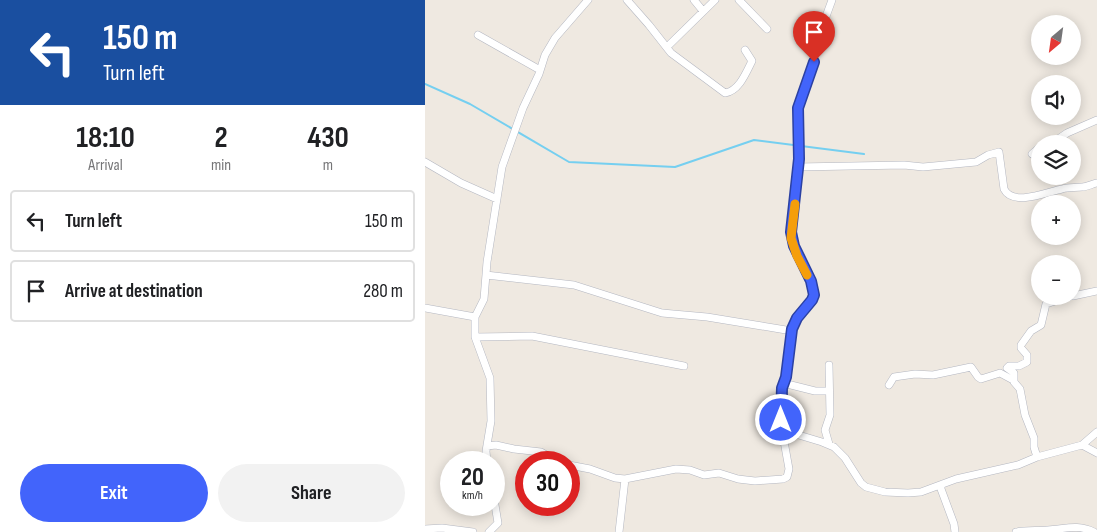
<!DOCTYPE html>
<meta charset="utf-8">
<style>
body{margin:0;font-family:"Sofia Sans Condensed",sans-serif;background:#f2f2f2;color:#202124;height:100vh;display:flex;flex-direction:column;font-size:19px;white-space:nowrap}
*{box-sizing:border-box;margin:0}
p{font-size:16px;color:#757577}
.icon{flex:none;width:28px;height:28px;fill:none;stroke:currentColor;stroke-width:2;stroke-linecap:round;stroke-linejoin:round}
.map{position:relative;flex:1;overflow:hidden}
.sheet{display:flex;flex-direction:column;background:#fff;width:425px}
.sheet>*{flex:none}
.hud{background:#1a4fa0;color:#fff;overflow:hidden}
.needle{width:32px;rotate:209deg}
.buttons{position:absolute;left:606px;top:15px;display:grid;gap:10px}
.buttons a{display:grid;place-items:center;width:50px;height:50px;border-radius:50%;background:#fff;box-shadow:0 2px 12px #0003;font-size:25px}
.speed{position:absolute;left:15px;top:451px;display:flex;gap:10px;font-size:25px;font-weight:700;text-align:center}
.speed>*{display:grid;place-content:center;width:65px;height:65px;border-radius:50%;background:#fff;box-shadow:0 2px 12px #0003;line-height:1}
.speed small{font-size:12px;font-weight:400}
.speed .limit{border:8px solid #d22;background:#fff;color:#111}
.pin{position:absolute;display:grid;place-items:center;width:42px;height:42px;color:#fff;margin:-51px -21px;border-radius:50% 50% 50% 0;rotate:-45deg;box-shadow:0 0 5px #0007}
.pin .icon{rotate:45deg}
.me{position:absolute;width:55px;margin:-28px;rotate:0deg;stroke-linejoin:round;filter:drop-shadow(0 0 4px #0008)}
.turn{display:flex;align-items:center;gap:18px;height:105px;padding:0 20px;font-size:22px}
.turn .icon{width:65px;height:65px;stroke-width:2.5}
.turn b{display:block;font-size:35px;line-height:42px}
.eta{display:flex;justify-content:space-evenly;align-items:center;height:85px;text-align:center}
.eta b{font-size:30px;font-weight:700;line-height:35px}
.button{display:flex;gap:10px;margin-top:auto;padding:10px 20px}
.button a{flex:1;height:58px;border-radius:30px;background:#4264fb;color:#fff;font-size:20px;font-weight:700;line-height:58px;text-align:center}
.button a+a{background:#f2f2f2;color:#202124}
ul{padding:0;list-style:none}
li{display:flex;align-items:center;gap:15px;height:62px;margin:0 10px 8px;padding:0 10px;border:2px solid #e0e0e0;border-radius:5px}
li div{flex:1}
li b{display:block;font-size:19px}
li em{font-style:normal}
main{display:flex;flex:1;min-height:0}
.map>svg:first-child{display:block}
</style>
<main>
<section class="sheet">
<div class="hud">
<div class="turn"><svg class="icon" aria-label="left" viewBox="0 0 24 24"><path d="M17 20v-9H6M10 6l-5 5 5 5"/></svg><div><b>150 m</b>Turn left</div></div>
</div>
<div class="eta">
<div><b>18:10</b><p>Arrival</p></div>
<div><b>2</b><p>min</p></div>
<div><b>430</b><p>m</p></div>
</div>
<ul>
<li><svg class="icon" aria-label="left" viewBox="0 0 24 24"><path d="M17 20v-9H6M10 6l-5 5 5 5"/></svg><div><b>Turn left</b></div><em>150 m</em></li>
<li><svg class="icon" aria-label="arrive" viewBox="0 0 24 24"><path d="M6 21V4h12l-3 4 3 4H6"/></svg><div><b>Arrive at destination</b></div><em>280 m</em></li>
</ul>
<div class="button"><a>Exit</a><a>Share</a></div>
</section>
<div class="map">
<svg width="672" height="532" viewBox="0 0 672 532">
<rect width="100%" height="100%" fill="#efe9e1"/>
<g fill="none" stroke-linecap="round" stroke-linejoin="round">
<!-- stream -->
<path stroke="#75cff0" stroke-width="2" d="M0 84 45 104 144 162 250 167 329 140 439 154"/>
<!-- minor casing -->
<g stroke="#b4b7c1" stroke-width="8">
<path id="minor" d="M202 0 224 25 246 53 300 93C314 91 321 73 327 61L320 50
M269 0 278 11
M314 0 342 29
M53 35 115 70
M242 47 290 0
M626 144 642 133 672 120
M607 154 615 147
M0 162 36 183 72 199
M373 167 479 165 498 167 551 162 563 155 574 152 579 189C588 207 622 192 637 189 644 187 650 188 657 187 662 187 667 184 672 183
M61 275 149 285 237 313 282 317 367 331
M648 296 672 291
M0 308 50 317
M50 337 107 336 259 366
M404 365 405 415 400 430 404 444
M358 383 390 391H404
M464 385 469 377 490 374 508 375 546 367 553 377 556 379 575 373 588 380
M357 430 397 442 409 447 420 458 436 483 441 487 460 492 483 493 496 492 531 479 593 465 612 457 657 445 672 432
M657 445 672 453
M62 446 71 445 89 449 116 452 133 462
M612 457 609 447V438L600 415 595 389 589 382V373L582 368 584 366H594L602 362V355L596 348V345L606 331 616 325 621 304 646 296
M62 462 61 451 66 421 65 378 50 337V317L59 299 62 262 77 167 98 108 114 74 120 55 130 38 163 0
M144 465 165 469 190 478 200 479 251 469 265 470 279 475 294 473 313 479 330 481 358 479 362 477 364 469 357 430V388L361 377 367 329 372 319 387 300 389 295 386 281 373 256 366 238 374 159 373 108 388 66 392 41 407 0
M516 486V489L529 524 530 532
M0 529 17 528 48 532
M64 532 73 523 69 499
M194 532 200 479
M591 532C602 530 612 531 623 530 640 529 653 524 669 532"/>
</g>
<!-- minor -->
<use href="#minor" stroke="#fff" stroke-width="7"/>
</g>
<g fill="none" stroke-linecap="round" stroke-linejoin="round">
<!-- route casing -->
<g stroke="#2b41a3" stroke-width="12">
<path id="route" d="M356 420 357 388 361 377 367 329 372 318 387 300 389 295 386 281 369 246 366 232 374 159 373 108 389 62"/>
</g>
<!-- route -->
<use href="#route" stroke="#4264fb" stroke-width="9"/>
<!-- slow -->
<path stroke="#f59e0b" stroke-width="9" d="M370 204 366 238 372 256 382 275"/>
</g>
</svg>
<div class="buttons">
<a><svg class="needle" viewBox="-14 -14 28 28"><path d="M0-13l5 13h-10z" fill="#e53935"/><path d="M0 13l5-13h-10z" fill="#757577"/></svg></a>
<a><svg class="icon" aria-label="sound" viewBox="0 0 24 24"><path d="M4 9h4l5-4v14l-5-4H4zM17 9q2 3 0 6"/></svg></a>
<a><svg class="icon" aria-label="layers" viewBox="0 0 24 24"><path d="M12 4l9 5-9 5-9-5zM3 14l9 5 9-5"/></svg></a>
<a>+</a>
<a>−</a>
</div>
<div class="speed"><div>20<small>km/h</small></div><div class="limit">30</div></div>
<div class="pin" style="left:389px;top:62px;background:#d93025"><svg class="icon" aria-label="arrive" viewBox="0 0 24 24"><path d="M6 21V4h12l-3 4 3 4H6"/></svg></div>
<svg class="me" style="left:356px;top:420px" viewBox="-20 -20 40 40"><circle r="17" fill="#4264fb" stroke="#fff" stroke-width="3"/><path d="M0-11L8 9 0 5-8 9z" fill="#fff"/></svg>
</div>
</main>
